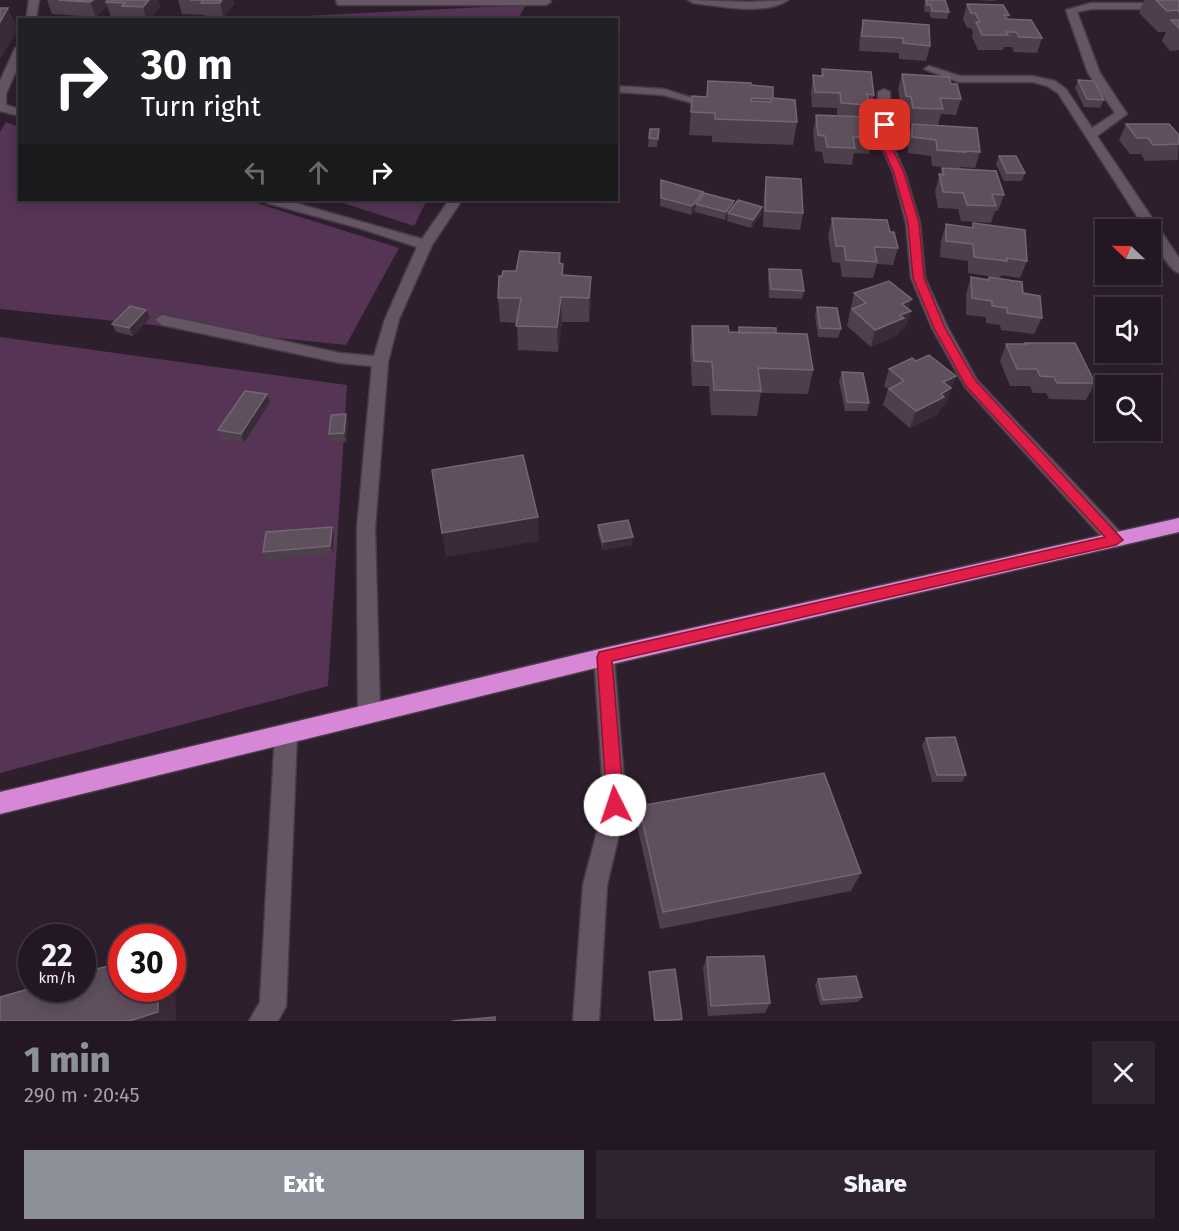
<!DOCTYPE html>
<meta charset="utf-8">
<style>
body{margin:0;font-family:"Fira Sans",sans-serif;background:#2e242f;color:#f1f3f6;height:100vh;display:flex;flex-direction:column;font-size:22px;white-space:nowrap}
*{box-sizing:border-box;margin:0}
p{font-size:20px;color:#a29fa5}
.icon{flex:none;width:33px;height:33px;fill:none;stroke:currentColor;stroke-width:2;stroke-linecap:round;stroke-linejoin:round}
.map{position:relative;height:1021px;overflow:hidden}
.sheet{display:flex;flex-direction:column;background:#221722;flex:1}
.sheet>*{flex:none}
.hud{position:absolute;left:18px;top:18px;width:600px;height:183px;border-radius:0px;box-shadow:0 3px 15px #0003,0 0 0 2px #3f3640;background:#202124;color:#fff;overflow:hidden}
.needle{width:39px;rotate:292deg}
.buttons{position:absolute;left:1095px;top:219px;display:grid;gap:12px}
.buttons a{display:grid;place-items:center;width:66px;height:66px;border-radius:0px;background:#221722;box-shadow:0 3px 15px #0003,0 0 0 2px #3f3640;font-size:30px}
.speed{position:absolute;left:18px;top:924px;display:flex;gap:12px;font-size:30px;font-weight:700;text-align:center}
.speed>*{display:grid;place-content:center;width:78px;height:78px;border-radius:50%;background:#221722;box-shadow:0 3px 15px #0003,0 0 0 2px #3f3640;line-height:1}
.speed small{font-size:15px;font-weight:400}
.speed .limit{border:9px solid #d22;background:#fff;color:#111}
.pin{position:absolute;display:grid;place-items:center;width:51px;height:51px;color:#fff;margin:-26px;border-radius:12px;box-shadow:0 3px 9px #0006}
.me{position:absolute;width:66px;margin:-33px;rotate:356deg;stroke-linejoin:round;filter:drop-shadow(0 0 4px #0008)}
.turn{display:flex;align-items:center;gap:21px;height:126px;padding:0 24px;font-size:27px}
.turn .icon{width:78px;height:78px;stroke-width:2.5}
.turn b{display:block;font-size:42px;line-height:51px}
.lanes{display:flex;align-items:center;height:57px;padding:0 24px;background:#0003;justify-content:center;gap:30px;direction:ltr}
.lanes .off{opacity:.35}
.round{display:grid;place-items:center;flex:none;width:63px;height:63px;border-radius:0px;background:#2e242f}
.head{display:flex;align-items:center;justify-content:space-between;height:102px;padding:0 24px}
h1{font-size:36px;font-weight:800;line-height:45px;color:#8c9099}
.action{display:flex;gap:12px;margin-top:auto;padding:12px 24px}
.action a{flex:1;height:69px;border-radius:0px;background:#8c9099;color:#fff;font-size:24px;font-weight:800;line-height:69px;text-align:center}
.action a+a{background:#2e242f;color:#f1f3f6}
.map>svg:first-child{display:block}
</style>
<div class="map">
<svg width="1179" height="1021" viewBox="0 0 1179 1021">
<rect width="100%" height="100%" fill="#2e1f2d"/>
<!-- green -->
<path fill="#563456" d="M526 5 518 19H244Z
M6 122 19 127 20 200H247L399 248 346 345 0 309V132Z
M334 200H427L414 226Z
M0 337 347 385 328 686 0 773Z"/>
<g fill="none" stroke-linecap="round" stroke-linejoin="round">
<!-- minor casing -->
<g stroke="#473c47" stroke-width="3">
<path id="minor" d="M29 0H39L36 20H26Z
M336 0H550L551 2 546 5H340L337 4Z
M688 0 749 2 788 0C766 16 718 6 693 3Z
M1091 3H1179V9H1091L1077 12 1100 73 1127 114 1097 136 1179 258V273C1170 271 1150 239 1150 230H1146L1058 93 1047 86 1033 82H959L924 69 929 66 960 76H1033L1055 81 1066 89 1092 128 1115 113 1088 73 1066 10Z
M20 45V62L6 94V105L20 109V116L0 111V81L15 48Z
M616 86 664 89 702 101 696 104 663 95 616 92Z
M884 89 890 92 891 141 905 173 920 223 925 278 948 328 977 380 1123 535 1125 540 1123 545 1116 547 1109 545 965 387 932 328 911 278 906 223 893 173 879 141 878 92Z
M265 200H285L422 239 449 200H462L432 245 399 319 388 362 375 528 380 713 377 720 369 722 361 720 358 713 357 528 372 366 340 363 162 325 155 320 162 315 340 353 374 356 385 319 417 247 359 228 267 203Z
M604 648 611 651 614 657 626 805 607 885 599 1021H573L583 885 604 805 594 657 597 651Z
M286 724 294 727 297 734 286 1006 278 1021H249L260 1002 275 734 278 727Z"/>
</g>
<!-- highway casing -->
<g stroke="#473c47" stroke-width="3">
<path id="highway" d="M1179 518V532L604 666 0 814V792L604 648Z"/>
</g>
<!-- minor -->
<use href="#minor" fill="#665665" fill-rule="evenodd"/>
<!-- highway -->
<use href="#highway" fill="#d688d6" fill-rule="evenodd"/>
</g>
<!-- wall -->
<path fill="#4d3f4c" d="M47 0H107V1L108 0H158L160 7 149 20H127L126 17H111L107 6 96 17 52 14Z
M178 0H233L234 4 224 18 205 17V15L182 14Z
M925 0H945L949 12 947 19 931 18 929 12H925L924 6Z
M973 0H995V1Z
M1144 0H1179V50L1170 51 1162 41 1166 32H1158L1139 13Z
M967 4 1009 15 1008 19 1042 38 1037 53 1014 52 1012 47H1004L1003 50H978L972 37 973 32 971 28H967L963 19Z
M863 20 930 46 926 61 899 59V53L859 51 860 34Z
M822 69 874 95 871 110H868L865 120 866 125 872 138 869 154 854 153 852 165 824 163 822 152 815 151 813 131 816 115 837 116V108L812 107 811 91 813 75 821 76Z
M902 74 951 84 961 99 956 115 941 114 938 125 909 123 907 112H902L898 89Z
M1078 80 1104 100 1100 108 1084 107 1075 88Z
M708 81 751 85 773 98 797 122 793 145 712 142V136L689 135 692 96 707 97Z
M912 124 980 152 975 168 960 167V169L932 166 931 156 908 153V140Z
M1126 124 1179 135 1178 160 1145 161 1141 154H1130L1119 140Z
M650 129H659L657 147H648Z
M999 156 1025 173 1022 181H1004L996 164Z
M942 168 1004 195 998 211H995L991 223 961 221 958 209 938 208 935 191Z
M766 177 803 213 800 230 763 227 764 194Z
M661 180 703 192V195L734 205 762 207 761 215 751 228 727 221 728 217 725 220 695 212V210L691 215 660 206Z
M832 218 890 232 898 248 893 265 877 264 873 278 842 277 840 263 832 262 828 235Z
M973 223 1027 261 1020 278 1001 275 1000 278 968 273V261L940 257 941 241 946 224 972 228Z
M560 253 561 263 564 275 591 277V301L589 322H562L558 352 518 350 517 323 500 322 498 298 502 276 516 271Z
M769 269 804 291 802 299 769 298 768 278Z
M971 277 988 279 989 277 1023 293 1042 318 1034 334 1001 330 1000 325 986 323V317L966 315V294Z
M854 293 909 310 911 311 905 328 900 330 898 335 871 347 847 326Z
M817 307 841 329 838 338 818 337 815 315Z
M146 310 150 318 133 336 116 332 112 324Z
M692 326 729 332H738L739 327 776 333 813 370 808 394 761 393 757 416 711 415 709 386H692L690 350Z
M1025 343 1095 383 1086 400 1049 399 1046 393H1033L1030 386H1010L1000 361 1006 344H1024Z
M916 361 956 376 945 405 941 407 938 414 910 428 883 405 888 389 884 386 889 369Z
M842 372 869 403 867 411H845L839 381Z
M270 402 244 443 222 439 218 430Z
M348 422 346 442 331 443 329 434Z
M598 525 632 545 603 550 598 534Z
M334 535 333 554 266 560 263 552Z
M926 738 966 775 962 782H932L922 745Z
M639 806 861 873 851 891 660 929 637 825Z
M707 957 770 1003 765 1013 708 1016 703 968Z
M649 972 682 1019V1021H654L649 977Z
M818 979 862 997 858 1002 820 1005 815 984Z"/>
<!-- shaded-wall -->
<path fill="#3a2b39" d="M93 0H107L108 2H106L107 6 96 17 90 2Z
M149 0H158L160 7 149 20H147L143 7Z
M222 0H233L234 4 224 18 220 3Z
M8 8 18 29 0 60V22Z
M703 192 702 200 696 204 695 210 691 215 692 206Z
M734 201 733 209 728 213V217L725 220 726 212Z
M762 207 761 215 751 228 753 220Z
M591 277V301L589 322V298Z
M561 297 562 322 558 352 557 327Z
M912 299 908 312 911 311 905 328 900 330 898 335 871 347 875 330 902 304Z
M146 310 150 318 133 336 129 328Z
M956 376 945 405 941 407 938 414 910 428 916 411 943 382Z
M267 394 270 402 244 443 241 434Z
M346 414 348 422 346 442 344 433Z
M538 517 539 541 446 557 442 533Z
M332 527 334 535 333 554 330 546Z
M633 537 632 545 603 550V542Z
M172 965 175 967 176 1021H129L158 988H172Z"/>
<!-- building -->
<path fill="#5e505d" stroke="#736672" stroke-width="1.5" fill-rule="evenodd" d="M58 0H93L90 2Z
M108 0H149L143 7 122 6 125 3 106 2Z
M190 0H222L220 3H201L203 0Z
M926 0H945L949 12 932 11 931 5H927Z
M1156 0H1179V12L1177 10 1167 11Z
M967 4 1003 5 1009 15H1004L1006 19 1031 20 1042 38 1019 37 1016 32H1006L1008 35H982L976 22H980L975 13H971Z
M0 8H8L0 22Z
M863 20 929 25 930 46 903 43V38L862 36Z
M1171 20H1179V28Z
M822 69 871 72 874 95 867 94 869 105 841 103 840 93 815 92 813 75 823 76Z
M902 74 949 77 951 84H957L961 99 940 98 943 109 913 108 911 97 906 96Z
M1078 80 1094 81 1104 100 1087 99Z
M708 81 751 83V85L773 87V98L795 100 797 122 715 119V113L691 112 692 96 707 97ZM751 98 771 99V102L751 101Z
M816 115 865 117 866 125H870L872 138 853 137 855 148 827 147 825 136 818 135Z
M912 124 977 128 980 152 964 151 965 152 937 150 936 140 912 137Z
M1126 124H1169L1179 135V144L1153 145 1148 138H1137Z
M650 129H659L658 139 649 138Z
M999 156H1016L1025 173H1007Z
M942 168 996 171 1004 195 992 194 996 206 967 205 963 193 943 192 939 174 944 175Z
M766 177 801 179 803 213 765 211Z
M661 180 703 192 692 206 661 198Z
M704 193 734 201 726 212 696 204Z
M738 200 762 207 753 220 728 213Z
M832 218 887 220 890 232H894L898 248 874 247 877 262 846 260 844 246H836Z
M973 223 1025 230 1027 261 1007 258V261L974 257 973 244 946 241V224L973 228Z
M520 251 560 253 559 263 563 264 562 275 591 277 589 298 561 297 557 327 516 326 521 298H498L499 276H502L503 271H516Z
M769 269 801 270 804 291 771 289Z
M971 277 989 280V277L1022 282 1023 293 1040 296 1042 318 1007 313V308L992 306V301L972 298Z
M889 281 912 299 902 304 911 311 900 315 904 318 875 330 852 309 866 303 854 293Z
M130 306 146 310 129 328 112 324Z
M817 307 837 308 841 329 820 328Z
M692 326H728L729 332 807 334 813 370 758 368 761 391 714 390 712 362 694 361Z
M739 327 776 328V333H739Z
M1025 343H1075L1095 383H1057L1054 377 1040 376 1037 369H1017L1006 344H1026Z
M929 355 956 376 943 382 951 388 941 394 944 397 916 411 889 389 904 381 889 369 912 358 916 361Z
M842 372 863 373 869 403 847 402Z
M245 391 267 394 241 434 218 430Z
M346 414 344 433 329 434 331 415Z
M523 455 538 517 442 533 432 470Z
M628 520 633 537 603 542 598 525Z
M332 527 330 546 263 552 266 532Z
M955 737 966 775H937L926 738Z
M824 773 861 873 663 912 639 806Z
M764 956 770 1003 711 1006 707 957Z
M122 962V988H158V1012L129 1021H0V997L32 988H82V973Z
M675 969 682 1019 655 1021 649 972Z
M856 976 862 997 823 1000 818 979Z
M495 1017V1021H452Z"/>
<!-- route -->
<path fill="#e11d48" stroke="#92132f" stroke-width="1.5" d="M881 123 889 125V141L904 173 919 223 924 278 945 328 975 380 1123 540 1116 545 612 661 624 805 621 811 615 813 609 811 607 805 597 657 599 652 1105 537 966 386 934 328 913 278 908 223 894 173 880 141Z"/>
</svg>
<div class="buttons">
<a><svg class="needle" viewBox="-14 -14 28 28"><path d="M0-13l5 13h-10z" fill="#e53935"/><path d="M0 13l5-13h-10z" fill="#a29fa5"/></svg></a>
<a><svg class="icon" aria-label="sound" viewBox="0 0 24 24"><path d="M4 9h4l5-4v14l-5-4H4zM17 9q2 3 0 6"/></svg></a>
<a><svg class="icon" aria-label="search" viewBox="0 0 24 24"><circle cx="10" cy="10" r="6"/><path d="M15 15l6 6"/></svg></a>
</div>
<div class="speed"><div>22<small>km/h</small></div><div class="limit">30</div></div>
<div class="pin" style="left:885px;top:125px;background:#d93025"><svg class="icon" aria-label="arrive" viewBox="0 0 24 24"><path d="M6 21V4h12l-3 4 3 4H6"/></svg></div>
<svg class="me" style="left:615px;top:805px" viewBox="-20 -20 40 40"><circle r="19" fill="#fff"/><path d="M0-13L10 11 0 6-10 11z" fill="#e11d48"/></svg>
<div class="hud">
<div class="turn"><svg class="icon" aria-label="right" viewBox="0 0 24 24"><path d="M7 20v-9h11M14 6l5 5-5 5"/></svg><div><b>30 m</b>Turn right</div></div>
<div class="lanes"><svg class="icon off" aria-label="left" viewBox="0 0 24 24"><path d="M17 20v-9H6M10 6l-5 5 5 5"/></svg><svg class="icon off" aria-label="ahead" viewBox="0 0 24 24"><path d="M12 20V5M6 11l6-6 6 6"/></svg><svg class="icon" aria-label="right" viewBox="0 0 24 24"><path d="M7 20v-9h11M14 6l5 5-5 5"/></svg></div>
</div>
</div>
<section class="sheet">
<div class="head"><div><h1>1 min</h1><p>290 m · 20:45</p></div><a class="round"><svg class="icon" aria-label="close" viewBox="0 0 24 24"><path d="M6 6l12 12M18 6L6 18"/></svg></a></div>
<div class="action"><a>Exit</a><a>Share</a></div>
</section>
